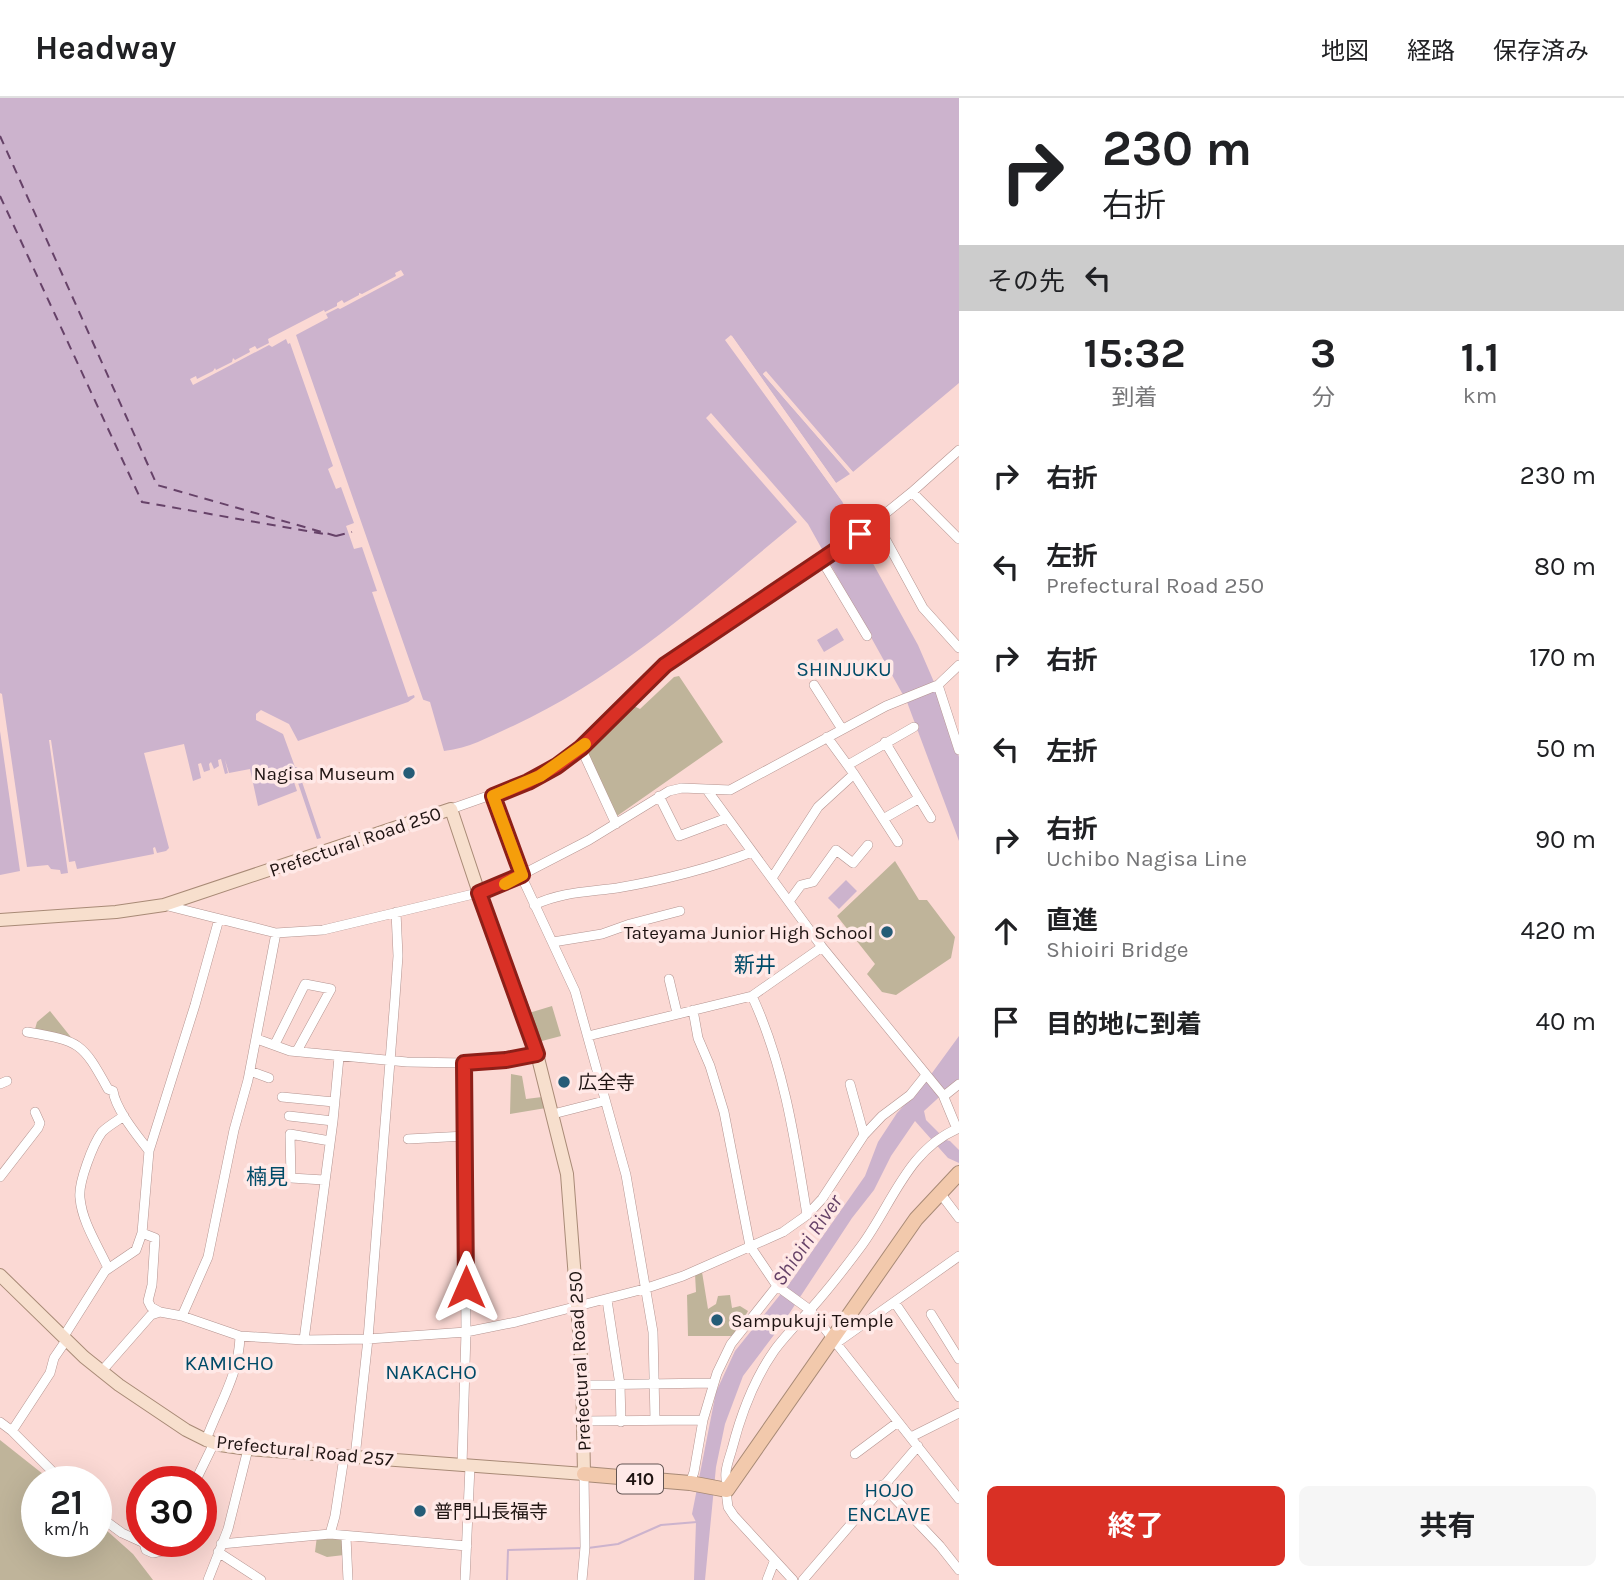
<!DOCTYPE html>
<html lang="ja">
<meta charset="utf-8">
<style>
body{margin:0;font-family:Karla,"Noto Sans JP",sans-serif;background:#f6f6f6;color:#202124;height:100vh;display:flex;flex-direction:column;font-size:26px;white-space:nowrap}
*{box-sizing:border-box;margin:0}
p{font-size:23px;color:#757577}
.icon{flex:none;width:38px;height:38px;fill:none;stroke:currentColor;stroke-width:2;stroke-linecap:round;stroke-linejoin:round}
.map{position:relative;flex:1;overflow:hidden}
.sheet{display:flex;flex-direction:column;background:#fff;width:665px}
.sheet>*{flex:none}
.top-card{background:#fff;color:#202124;overflow:hidden}
.speed{position:absolute;left:21px;top:1368px;display:flex;gap:14px;font-size:35px;font-weight:700;text-align:center}
.speed>*{display:grid;place-content:center;width:91px;height:91px;border-radius:50%;background:#fff;box-shadow:0 7px 28px #0002;line-height:1}
.speed small{font-size:18px;font-weight:400}
.speed .limit{border:10px solid #d22;background:#fff;color:#111}
.pin{position:absolute;display:grid;place-items:center;width:60px;height:60px;color:#fff;margin:-30px;border-radius:14px;box-shadow:0 4px 10px #0006}
.me{position:absolute;width:77px;margin:-38px;rotate:0deg;stroke-linejoin:round;filter:drop-shadow(0 0 5px #0008)}
.turn{display:flex;align-items:center;gap:24px;height:147px;padding:0 28px;font-size:32px}
.turn .icon{width:91px;height:91px;stroke-width:2.5}
.turn b{display:block;font-size:49px;line-height:60px}
.then{display:flex;align-items:center;height:66px;padding:0 28px;background:#0003;gap:14px;font-size:26px}
.eta{display:flex;justify-content:space-evenly;align-items:center;height:119px;text-align:center}
.eta b{font-size:42px;font-weight:700;line-height:49px}
.button{display:flex;gap:14px;margin-top:auto;padding:14px 28px}
.button a{flex:1;height:80px;border-radius:10px;background:#d93025;color:#fff;font-size:28px;font-weight:700;line-height:80px;text-align:center}
.button a+a{background:#f6f6f6;color:#202124}
ul{padding:0;list-style:none}
li{display:flex;align-items:center;gap:21px;height:91px;padding:0 28px}
li div{flex:1}
li b{display:block;font-size:26px}
li em{font-style:normal}
header{display:flex;align-items:center;gap:42px;box-sizing:border-box;height:98px;padding:0 35px;background:#fff;border-bottom:2px solid #e0e0e0}
header strong{font-size:33px}
nav{display:flex;gap:38px;margin-inline-start:auto;font-size:24px}
main{display:flex;flex:1;min-height:0}
.map>svg:first-child{display:block}
</style>
<header>
<strong>Headway</strong>
<nav><a>地図</a><a>経路</a><a>保存済み</a></nav>
</header>
<main>
<div class="map">
<svg width="959" height="1482" viewBox="0 0 959 1482">
<rect width="100%" height="100%" fill="#fbd9d4"/>
<!-- green -->
<path fill="#bfb49a" d="M679 578 723 644 617 718 587 654 634 608 640 611 674 579Z
M895 763 919 802H927L955 839 951 860 896 897 882 894 867 876 875 866 837 818Z
M552 908 561 938 538 944 529 915Z
M50 913 74 943 35 931 37 924Z
M511 976 522 978 526 1001 542 999 546 1010 510 1016Z
M702 1174 708 1211 716 1206 718 1198 730 1197 732 1210 740 1208 748 1213 734 1238H688L687 1197 696 1194 695 1176Z
M0 1342 53 1384H37V1444H96V1423L133 1456 153 1482H0Z
M317 1438 344 1441V1457L327 1459 315 1454Z"/>
<!-- water -->
<path fill="#ccb3cd" d="M0 0H959V285L853 374 765 274 763 276 850 376 836 385 732 238 726 242 842 403 860 442 918 547 937 591 959 659V743L907 604 808 426 711 315 706 320 797 424C707 498 620 578 513 628 488 639 471 650 444 653L430 604 415 599 408 604 298 643 289 626 261 612 256 616V622L283 636 295 669H297L321 740 317 741 297 682 294 684 297 693 258 708 250 671 229 675 225 662 228 675 225 676 221 661 218 662 219 668 214 671 211 664 209 666 210 672 204 674 201 665 198 666 201 680 193 683 184 646 144 655 169 750 166 753 157 755 155 749 153 750 154 756 77 771 75 763 69 764 51 642H49L68 775 61 776 60 772 51 771 48 767 27 769 2 596 0 595Z
M837 530 844 542 824 554 817 542Z
M0 633 20 773 0 777Z
M846 782 857 793 839 811 828 800Z
M959 938V981L924 1013 926 1022 946 1042 950 1043 959 1052V1065L948 1060 915 1023 891 1058 874 1092 852 1120 783 1225 743 1278 725 1326 716 1369 705 1482H694L696 1424 692 1416 716 1294 735 1253 792 1182 865 1078 878 1044 897 1015 924 986Z"/>
<!-- pier -->
<path fill="#fbd9d4" d="M401 172 404 177 340 211 338 210 326 216 328 220 296 237 425 607 416 603 414 597 408 599 372 494 377 493 362 449 354 451 346 428 354 425 341 389 336 391 328 371 333 368 290 245 288 246 286 241 272 249 269 247 193 287 190 281 196 278 197 281 213 273 215 270 216 272 232 264 233 260 235 262 250 254 249 251 255 248 257 251 269 245 268 241 324 212 325 214 337 208V205L342 202 344 205 359 197V195L362 196 396 178 395 175Z
M731 237 838 388H835L845 401 842 403 725 242Z
M766 273 853 374 855 376 852 378 763 276Z"/>
<g fill="none" stroke-linecap="round" stroke-linejoin="round">
<!-- stream -->
<path stroke="#ccb3cd" stroke-width="2" d="M588 1450 618 1446 661 1427 697 1424
M507 1482 508 1452 582 1450"/>
<!-- ferry -->
<path stroke="#664268" stroke-width="2" stroke-dasharray="9 7" stroke-linecap="butt" d="M0 38 157 387 336 438
M0 98 142 404 324 436
M336 438 352 434"/>
<!-- minor casing -->
<g stroke="#b49490" stroke-width="10">
<path id="minor" d="M912 394 959 441
M876 424 923 510 959 550
M821 461 867 538
M814 587 842 631
M938 587 959 652
M827 639 854 676 898 744
M885 644 931 720
M581 650 616 726
M848 667 914 629
M707 692 822 849 943 997 957 1031
M493 698 519 773 575 893 626 1077 653 1234 655 1322
M659 698 679 738 727 720
M451 711 528 684 557 668 581 650 665 567 860 436 912 394 959 352
M883 721 918 701
M772 780 818 709 854 676
M790 802 801 787 813 784 836 752 853 765 868 747
M534 807C561 794 588 794 617 790 664 782 708 771 752 754
M168 808 276 835 323 832 486 793 500 788 589 742 669 693 682 690 730 692 886 608 938 587 959 567
M553 844 602 836 630 826 680 813
M669 881 677 915
M752 898C784 967 795 1042 807 1117
M693 912 698 940 710 968 724 1014 750 1148 777 1188 810 1212 959 1401
M27 934C80 943 82 944 108 991L113 993C116 1012 137 1037 149 1053
M588 938 752 898 822 849
M257 941 290 953 407 964 464 965 506 963 537 956
M275 946 305 886 331 891 297 953
M250 973 269 980
M0 986 7 983
M850 986 864 1037
M944 998 959 986
M282 999 334 1004
M553 1016 604 1003
M289 1018 333 1023
M408 1041 466 1038
M0 1079 38 1030 40 1025 35 1014
M324 1082 291 1080 290 1036 330 1043
M940 1095 959 1120
M142 1135 155 1140 152 1187 148 1203 151 1209 160 1214
M108 1170C98 1148 82 1124 80 1100 78 1085 93 1046 102 1034 108 1028 117 1023 124 1018
M607 1202 620 1287 621 1324
M895 1205 959 1299
M931 1216 959 1261
M182 1218 208 1159 234 1032 248 982 276 835
M64 1238 105 1173 136 1152 142 1135 149 1053 195 907 219 821
M304 1242 333 1023 339 959
M835 1246 959 1158
M101 1274 151 1217 160 1214 182 1218 240 1238 304 1242 368 1241 466 1234 516 1224 644 1191 683 1178 783 1134 807 1117 822 1101 864 1037 882 1018 910 997 926 977
M582 1287 713 1285
M583 1323 703 1322
M0 1324 12 1333 63 1384
M12 1333 50 1275 54 1260 67 1241
M911 1339 959 1315
M206 1342C219 1306 239 1277 240 1238
M855 1356 898 1324
M355 1359 368 1241 395 900 398 858 396 814
M462 1367 466 1234 464 965
M195 1384 214 1345
M690 1385 694 1374 703 1322 717 1275 731 1246 777 1188
M882 1387 940 1448 959 1472
M729 1391C722 1377 728 1365 732 1351 741 1316 753 1283 774 1253 784 1239 797 1226 809 1213 828 1192 845 1170 862 1147 892 1106 908 1051 959 1030
M726 1393 728 1409 734 1418 793 1482
M96 1416 122 1435 144 1445 146 1452 153 1455 162 1453
M330 1436 467 1448
M346 1439 348 1482
M221 1446 330 1436 335 1418 344 1359
M218 1454 261 1482
M208 1482 228 1431 248 1351
M465 1482 470 1368
M582 1482 585 1449 584 1376
M767 1482 774 1464
M803 1482 918 1348"/>
</g>
<!-- major casing -->
<g stroke="#a88a76" stroke-width="14">
<path id="major" d="M0 822 116 814 164 807 451 711 479 795 532 936 567 1076 582 1273 584 1376 248 1351 220 1347 206 1342 186 1332 119 1287 84 1259 0 1177"/>
</g>
<!-- highway casing -->
<g stroke="#a88a76" stroke-width="16">
<path id="highway" d="M584 1376 690 1385 727 1392 916 1121 959 1075"/>
</g>
<!-- minor -->
<use href="#minor" stroke="#fff" stroke-width="9"/>
<!-- major -->
<use href="#major" stroke="#f7dfcd" stroke-width="12"/>
<!-- highway -->
<use href="#highway" stroke="#f2c9ac" stroke-width="14"/>
</g>
<g fill="none" stroke-linecap="round" stroke-linejoin="round">
<!-- route casing -->
<g stroke="#8d1f18" stroke-width="18">
<path id="route" d="M466 1189 464 965 506 962 537 956 479 795 522 777 493 698 528 684 557 668 581 650 665 567 860 436"/>
</g>
<!-- route -->
<use href="#route" stroke="#d93025" stroke-width="12"/>
<!-- slow -->
<path stroke="#f59e0b" stroke-width="12" d="M505 786 522 777 493 698 540 678 585 646"/>
</g>
<!-- markers -->
<g fill="#255c77" stroke="#ffe9e7" stroke-width="2.5">
<circle cx="409" cy="675" r="7"/>
<circle cx="887" cy="834" r="7"/>
<circle cx="564" cy="984" r="7"/>
<circle cx="717" cy="1222" r="7"/>
<circle cx="420" cy="1413" r="7"/>
</g>
<g text-anchor="middle" stroke-width="7" stroke-linejoin="round" paint-order="stroke">
<!-- shield labels -->
<rect fill="#ffe9e7" stroke="#625452" stroke-width="2" x="617" y="1366.5" width="46" height="29" rx="5"/>
<g font-size="18" font-weight="bold" fill="#1f1412">
<text x="640" y="1387">410</text>
</g>
<!-- poi labels -->
<g font-size="19" fill="#1f1412" stroke="#ffe9e7" text-anchor="start">
<text x="395" y="682" text-anchor="end">Nagisa Museum</text>
<text x="873" y="841" text-anchor="end">Tateyama Junior High School</text>
<text x="578" y="991">広全寺</text>
<text x="731" y="1229">Sampukuji Temple</text>
<text x="434" y="1420">普門山長福寺</text>
</g>
<!-- street labels -->
<g font-size="19" fill="#1f1412" stroke="#ffe9e7">
<text transform="translate(355 743) rotate(-19)" y="7">Prefectural Road 250</text>
<text transform="translate(579 1263) rotate(-93)" y="7">Prefectural Road 250</text>
<text transform="translate(305 1352) rotate(6)" y="7">Prefectural Road 257</text>
</g>
<!-- neighbourhood labels -->
<g font-size="21" fill="#004b68" stroke="#ffe9e7">
<text x="844" y="578">SHINJUKU</text>
<text x="755" y="874">新井</text>
<text x="267" y="1086">楠見</text>
<text x="229" y="1272">KAMICHO</text>
<text x="431" y="1281">NAKACHO</text>
<text x="889" y="1399">HOJO<tspan x="889" dy="24">ENCLAVE</tspan></text>
</g>
<!-- water labels -->
<g font-size="21" font-style="italic" fill="#664268" stroke="#ffe9e7">
<text transform="translate(807 1142) rotate(-55)" y="7">Shioiri River</text>
</g>
</g>
</svg>
<div class="speed"><div>21<small>km/h</small></div><div class="limit">30</div></div>
<div class="pin" style="left:860px;top:436px;background:#d93025"><svg class="icon" aria-label="arrive" viewBox="0 0 24 24"><path d="M6 21V4h12l-3 4 3 4H6"/></svg></div>
<svg class="me" style="left:466px;top:1189px" viewBox="-20 -20 40 40"><path d="M0-17L14 15 0 8-14 15z" fill="#d93025" stroke="#fff" stroke-width="4"/></svg>
</div>
<section class="sheet">
<div class="top-card">
<div class="turn"><svg class="icon" aria-label="right" viewBox="0 0 24 24"><path d="M7 20v-9h11M14 6l5 5-5 5"/></svg><div><b>230 m</b>右折</div></div>
<div class="then">その先<svg class="icon" aria-label="left" viewBox="0 0 24 24"><path d="M17 20v-9H6M10 6l-5 5 5 5"/></svg></div>
</div>
<div class="eta">
<div><b>15:32</b><p>到着</p></div>
<div><b>3</b><p>分</p></div>
<div><b>1.1</b><p>km</p></div>
</div>
<ul>
<li><svg class="icon" aria-label="right" viewBox="0 0 24 24"><path d="M7 20v-9h11M14 6l5 5-5 5"/></svg><div><b>右折</b></div><em>230 m</em></li>
<li><svg class="icon" aria-label="left" viewBox="0 0 24 24"><path d="M17 20v-9H6M10 6l-5 5 5 5"/></svg><div><b>左折</b><p>Prefectural Road 250</p></div><em>80 m</em></li>
<li><svg class="icon" aria-label="right" viewBox="0 0 24 24"><path d="M7 20v-9h11M14 6l5 5-5 5"/></svg><div><b>右折</b></div><em>170 m</em></li>
<li><svg class="icon" aria-label="left" viewBox="0 0 24 24"><path d="M17 20v-9H6M10 6l-5 5 5 5"/></svg><div><b>左折</b></div><em>50 m</em></li>
<li><svg class="icon" aria-label="right" viewBox="0 0 24 24"><path d="M7 20v-9h11M14 6l5 5-5 5"/></svg><div><b>右折</b><p>Uchibo Nagisa Line</p></div><em>90 m</em></li>
<li><svg class="icon" aria-label="ahead" viewBox="0 0 24 24"><path d="M12 20V5M6 11l6-6 6 6"/></svg><div><b>直進</b><p>Shioiri Bridge</p></div><em>420 m</em></li>
<li><svg class="icon" aria-label="arrive" viewBox="0 0 24 24"><path d="M6 21V4h12l-3 4 3 4H6"/></svg><div><b>目的地に到着</b></div><em>40 m</em></li>
</ul>
<div class="button"><a>終了</a><a>共有</a></div>
</section>
</main>
